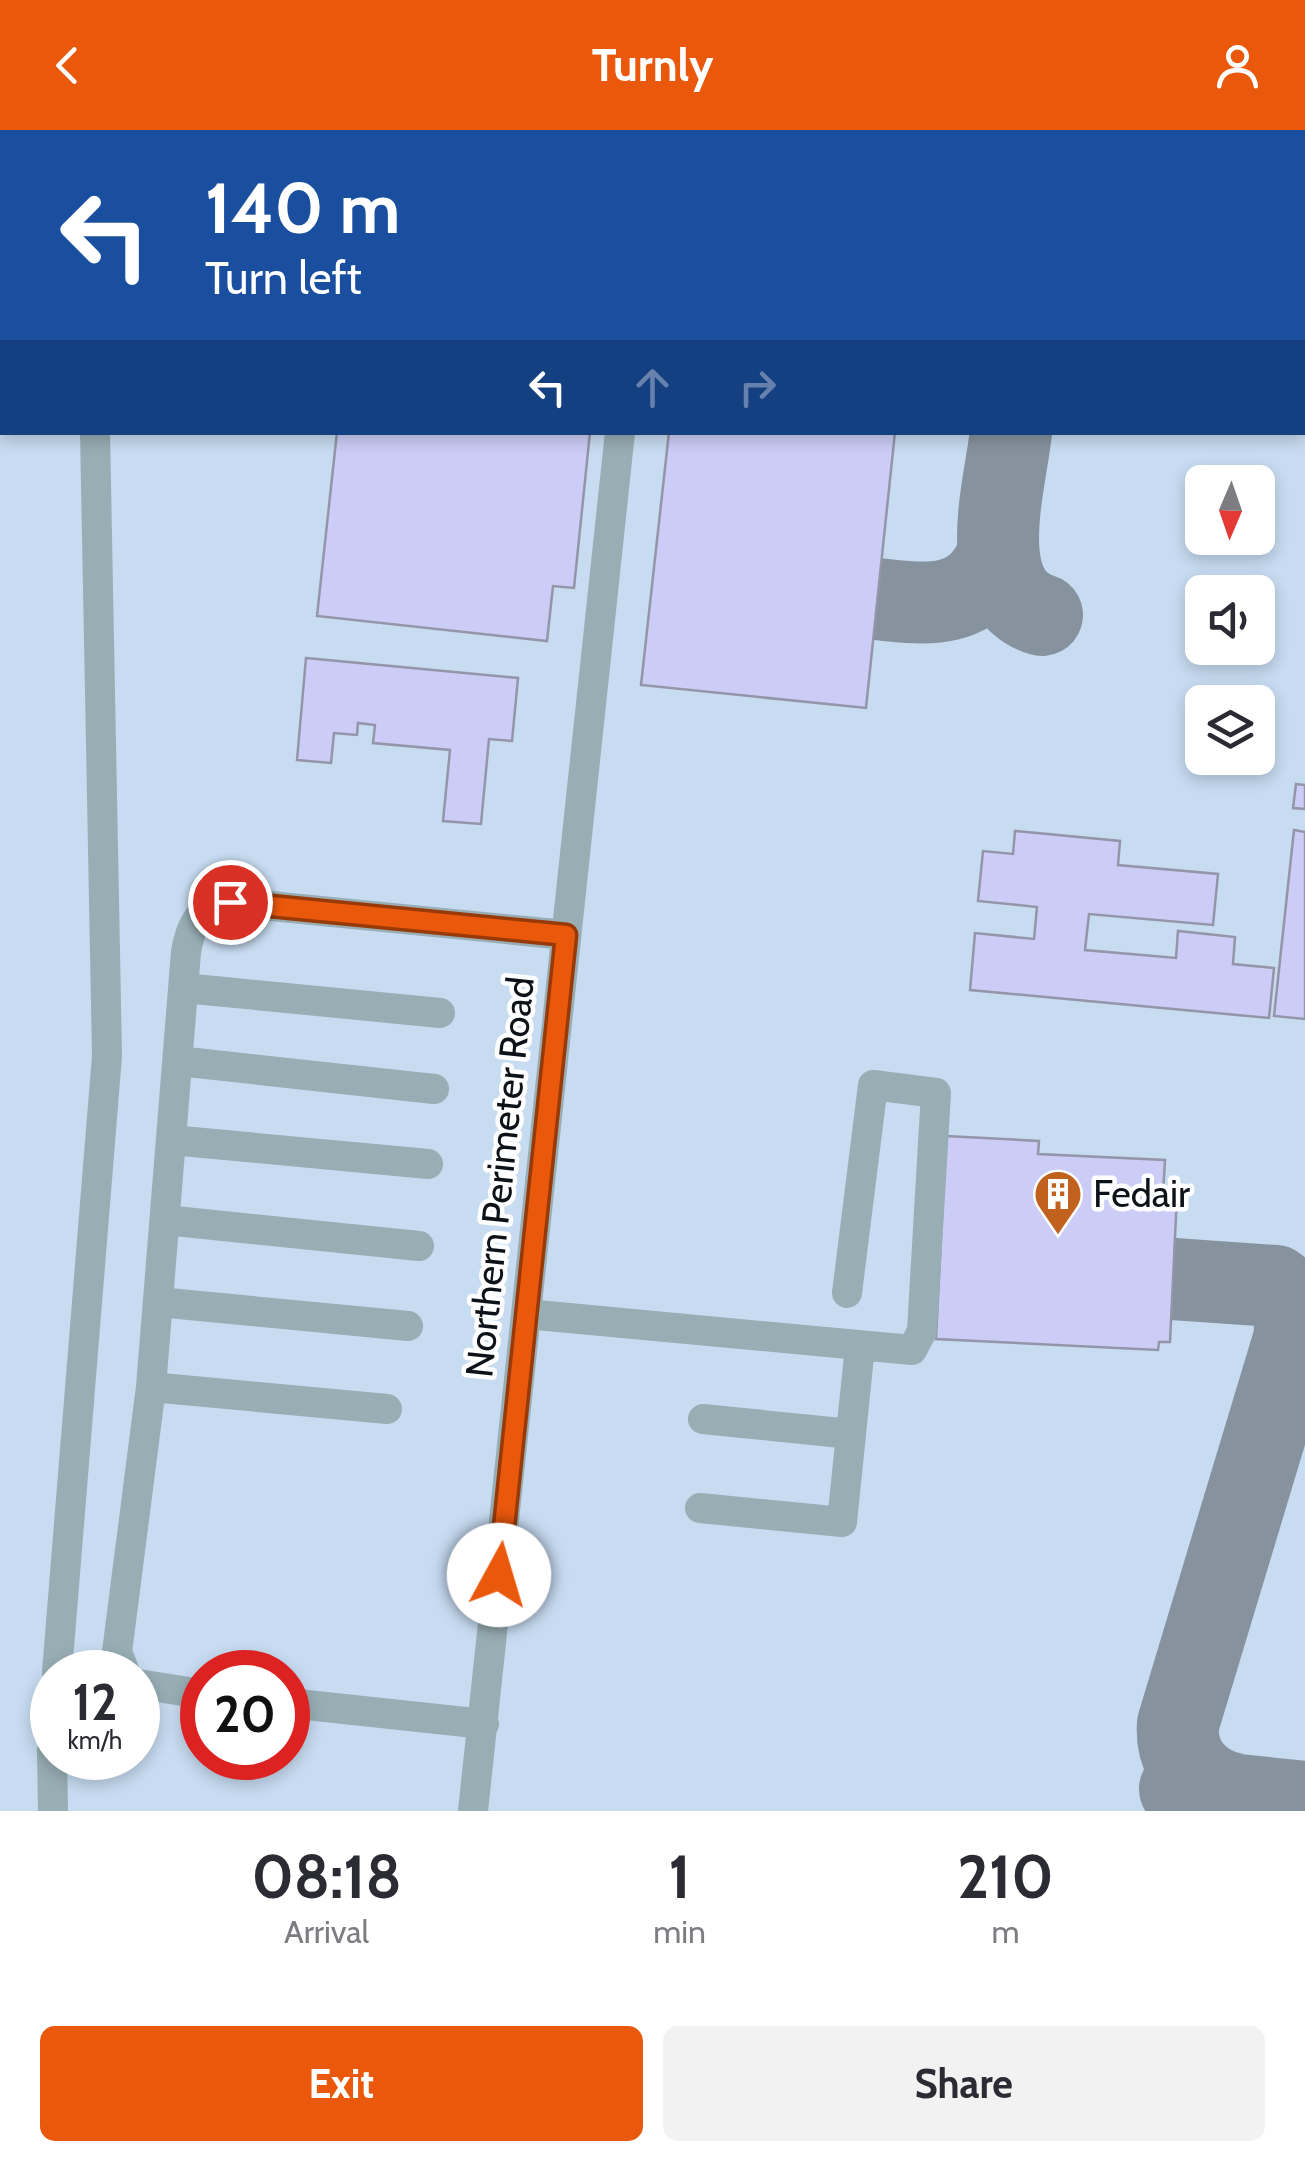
<!DOCTYPE html>
<style>
body{margin:0;font-family:Cabin,sans-serif;background:#f2f2f3;color:#2b2b33;height:100vh;display:flex;flex-direction:column;font-size:38px;white-space:nowrap}
*{box-sizing:border-box;margin:0}
p{font-size:32px;color:#7c7c81}
.icon{flex:none;width:55px;height:55px;fill:none;stroke:currentColor;stroke-width:2;stroke-linecap:round;stroke-linejoin:round}
.map{position:relative;height:1681px;overflow:hidden}
.sheet{display:flex;flex-direction:column;background:#fff;flex:1}
.sheet>*{flex:none}
.hud{position:absolute;left:0px;top:0px;width:1305px;height:305px;box-shadow:0 5px 15px #0003;background:#1a4fa0;color:#fff;overflow:hidden}
.needle{width:65px;rotate:182deg}
.buttons{position:absolute;left:1185px;top:335px;display:grid;gap:20px}
.buttons a{display:grid;place-items:center;width:90px;height:90px;border-radius:15px;background:#fff;box-shadow:0 5px 15px #0003;font-size:50px}
.speed{position:absolute;left:30px;top:1520px;display:flex;gap:20px;font-size:50px;font-weight:700;text-align:center}
.speed>*{display:grid;place-content:center;width:130px;height:130px;border-radius:50%;background:#fff;box-shadow:0 5px 15px #0003;line-height:1}
.speed small{font-size:25px;font-weight:400}
.speed .limit{border:15px solid #d22;background:#fff;color:#111}
.pin{position:absolute;display:grid;place-items:center;width:85px;height:85px;color:#fff;margin:-42px;border:5px solid #fff;border-radius:50%;box-shadow:0 2px 10px #0007}
.me{position:absolute;width:110px;margin:-55px;rotate:6deg;stroke-linejoin:round;filter:drop-shadow(0 0 8px #0008)}
.turn{display:flex;align-items:center;gap:35px;height:210px;padding:0 40px;font-size:45px}
.turn .icon{width:130px;height:130px;stroke-width:2.5}
.turn b{display:block;font-size:70px;line-height:85px}
.lanes{display:flex;align-items:center;height:95px;padding:0 40px;background:#0003;justify-content:center;gap:50px;direction:ltr}
.lanes .off{opacity:.35}
.eta{display:flex;justify-content:space-evenly;align-items:center;height:170px;text-align:center}
.eta b{font-size:60px;font-weight:800;line-height:70px}
.button{display:flex;gap:20px;margin-top:auto;padding:20px 40px}
.button a{flex:1;height:115px;border-radius:15px;background:#ea580c;color:#fff;font-size:40px;font-weight:800;line-height:115px;text-align:center}
.button a+a{background:#f2f2f3;color:#2b2b33}
header{display:flex;justify-content:space-between;align-items:center;height:130px;padding:0 40px;background:#ea580c;color:#fff;font-size:45px;font-weight:800}
.map>svg:first-child{display:block}
</style>
<header><svg class="icon" aria-label="back" viewBox="0 0 24 24"><path d="M15 5l-7 7 7 7"/></svg>Turnly<svg class="icon" aria-label="person" viewBox="0 0 24 24"><circle cx="12" cy="8" r="4"/><path d="M4 21q1-7 8-7t8 7"/></svg></header>
<div class="map">
<svg width="1305" height="1681" viewBox="0 0 1305 1681">
<rect width="100%" height="100%" fill="#d8e7f7"/>
<!-- built -->
<path fill="#c7dbf1" fill-rule="evenodd" d="M0 0H1305V1681H0ZM2 2H1302V302H2ZM1202 352H1258V408H1202ZM1202 462H1258V518H1202ZM1202 572H1258V628H1202ZM52 1542H138V1628H52ZM202 1542H288V1628H202Z"/>
<g fill="none" stroke-linecap="round" stroke-linejoin="round">
<!-- taxiway -->
<path stroke="#86929e" stroke-width="82" d="M1064 0 1086 2
M1011 302C1005 357 972 464 1042 485
M877 469C929 475 975 480 998 424
M1173 1149 1275 1156 1294 1171 1295 1206 1178 1594C1175 1630 1199 1657 1234 1664
M1180 1659 1305 1672"/>
</g>
<!-- building -->
<path fill="#cbcdf6" stroke="#9495a8" stroke-width="2.5" d="M703 0H927L703 2Z
M337 302H590L574 458 553 456 547 511 317 486Z
M669 302H895L866 578 641 555Z
M306 528 518 548 512 611 489 609 481 694 443 691 450 620 373 613 375 595 358 593 357 605 334 603 331 633 297 630Z
M1296 654 1305 655V679L1293 678Z
M1294 700 1305 702V889L1274 886Z
M1015 701 1120 711 1118 735 1218 744 1213 795 1089 784 1085 820 1176 828 1178 801 1235 807 1233 834 1274 838 1269 888 970 860 975 803 1034 809 1037 777 978 771 983 721 1013 724Z
M946 1006 1039 1011 1038 1024 1165 1030 1163 1064 1177 1065 1170 1212H1159L1158 1220 936 1209Z"/>
<g fill="none" stroke-linecap="round" stroke-linejoin="round">
<!-- minor -->
<path stroke="#98adb4" stroke-width="30" d="M85 0V2
M623 0 624 2
M184 858 440 883
M178 931 434 959
M171 1010 428 1034
M165 1090 419 1116
M158 1172 408 1196
M526 1184 912 1220 922 1201 936 963 873 955 847 1163
M151 1257 387 1279
M703 1289 851 1304 860 1216
M700 1378 842 1392 851 1304
M57 1542 107 926 95 302
M125 1542 117 1522 151 1257 186 822C191 793 200 777 230 772L566 805
M138 1554 202 1564
M288 1573 484 1594
M52 1621 53 1681
M473 1681 620 302"/>
</g>
<g fill="none" stroke-linecap="round" stroke-linejoin="round">
<!-- route casing -->
<g stroke="#983908" stroke-width="25">
<path id="route" d="M230 772 566 805 499 1445"/>
</g>
<!-- route -->
<use href="#route" stroke="#ea580c" stroke-width="18"/>
</g>
<!-- icons -->
<defs>
<g id="building-pin" transform="scale(2.5)"><path d="M0 17L-7.5 6A9.5 9.5 0 1 1 7.5 6Z" fill="#c1611e" stroke="#fff"/><path d="M-4-6H4V6H1V3H-1V6H-4ZM-2.5-4.3h1.7v1.8h-1.7ZM.8-4.3h1.7v1.8H.8ZM-2.5-1h1.7V.8h-1.7ZM.8-1h1.7V.8H.8Z" fill="#fff"/></g>
</defs>
<g fill-rule="evenodd">
<use href="#building-pin" x="1058" y="1064"/>
</g>
<g text-anchor="middle" stroke-width="9" stroke-linejoin="round" paint-order="stroke">
<!-- street labels -->
<g font-size="38" fill="#0d1218" stroke="#fff">
<text transform="translate(500 1047) rotate(-84)" y="13">Northern Perimeter Road</text>
</g>
<!-- poi labels -->
<g font-size="38" fill="#0d1218" stroke="#fff" text-anchor="start">
<text x="1093" y="1077">Fedair</text>
</g>
</g>
</svg>
<div class="buttons">
<a><svg class="needle" viewBox="-14 -14 28 28"><path d="M0-13l5 13h-10z" fill="#e53935"/><path d="M0 13l5-13h-10z" fill="#7c7c81"/></svg></a>
<a><svg class="icon" aria-label="sound" viewBox="0 0 24 24"><path d="M4 9h4l5-4v14l-5-4H4zM17 9q2 3 0 6"/></svg></a>
<a><svg class="icon" aria-label="layers" viewBox="0 0 24 24"><path d="M12 4l9 5-9 5-9-5zM3 14l9 5 9-5"/></svg></a>
</div>
<div class="speed"><div>12<small>km/h</small></div><div class="limit">20</div></div>
<div class="pin" style="left:230px;top:772px;background:#d93025"><svg class="icon" aria-label="arrive" viewBox="0 0 24 24"><path d="M6 21V4h12l-3 4 3 4H6"/></svg></div>
<svg class="me" style="left:499px;top:1445px" viewBox="-20 -20 40 40"><circle r="19" fill="#fff"/><path d="M0-13L10 11 0 6-10 11z" fill="#ea580c"/></svg>
<div class="hud">
<div class="turn"><svg class="icon" aria-label="left" viewBox="0 0 24 24"><path d="M17 20v-9H6M10 6l-5 5 5 5"/></svg><div><b>140 m</b>Turn left</div></div>
<div class="lanes"><svg class="icon" aria-label="left" viewBox="0 0 24 24"><path d="M17 20v-9H6M10 6l-5 5 5 5"/></svg><svg class="icon off" aria-label="ahead" viewBox="0 0 24 24"><path d="M12 20V5M6 11l6-6 6 6"/></svg><svg class="icon off" aria-label="right" viewBox="0 0 24 24"><path d="M7 20v-9h11M14 6l5 5-5 5"/></svg></div>
</div>
</div>
<section class="sheet">
<div class="eta">
<div><b>08:18</b><p>Arrival</p></div>
<div><b>1</b><p>min</p></div>
<div><b>210</b><p>m</p></div>
</div>
<div class="button"><a>Exit</a><a>Share</a></div>
</section>
